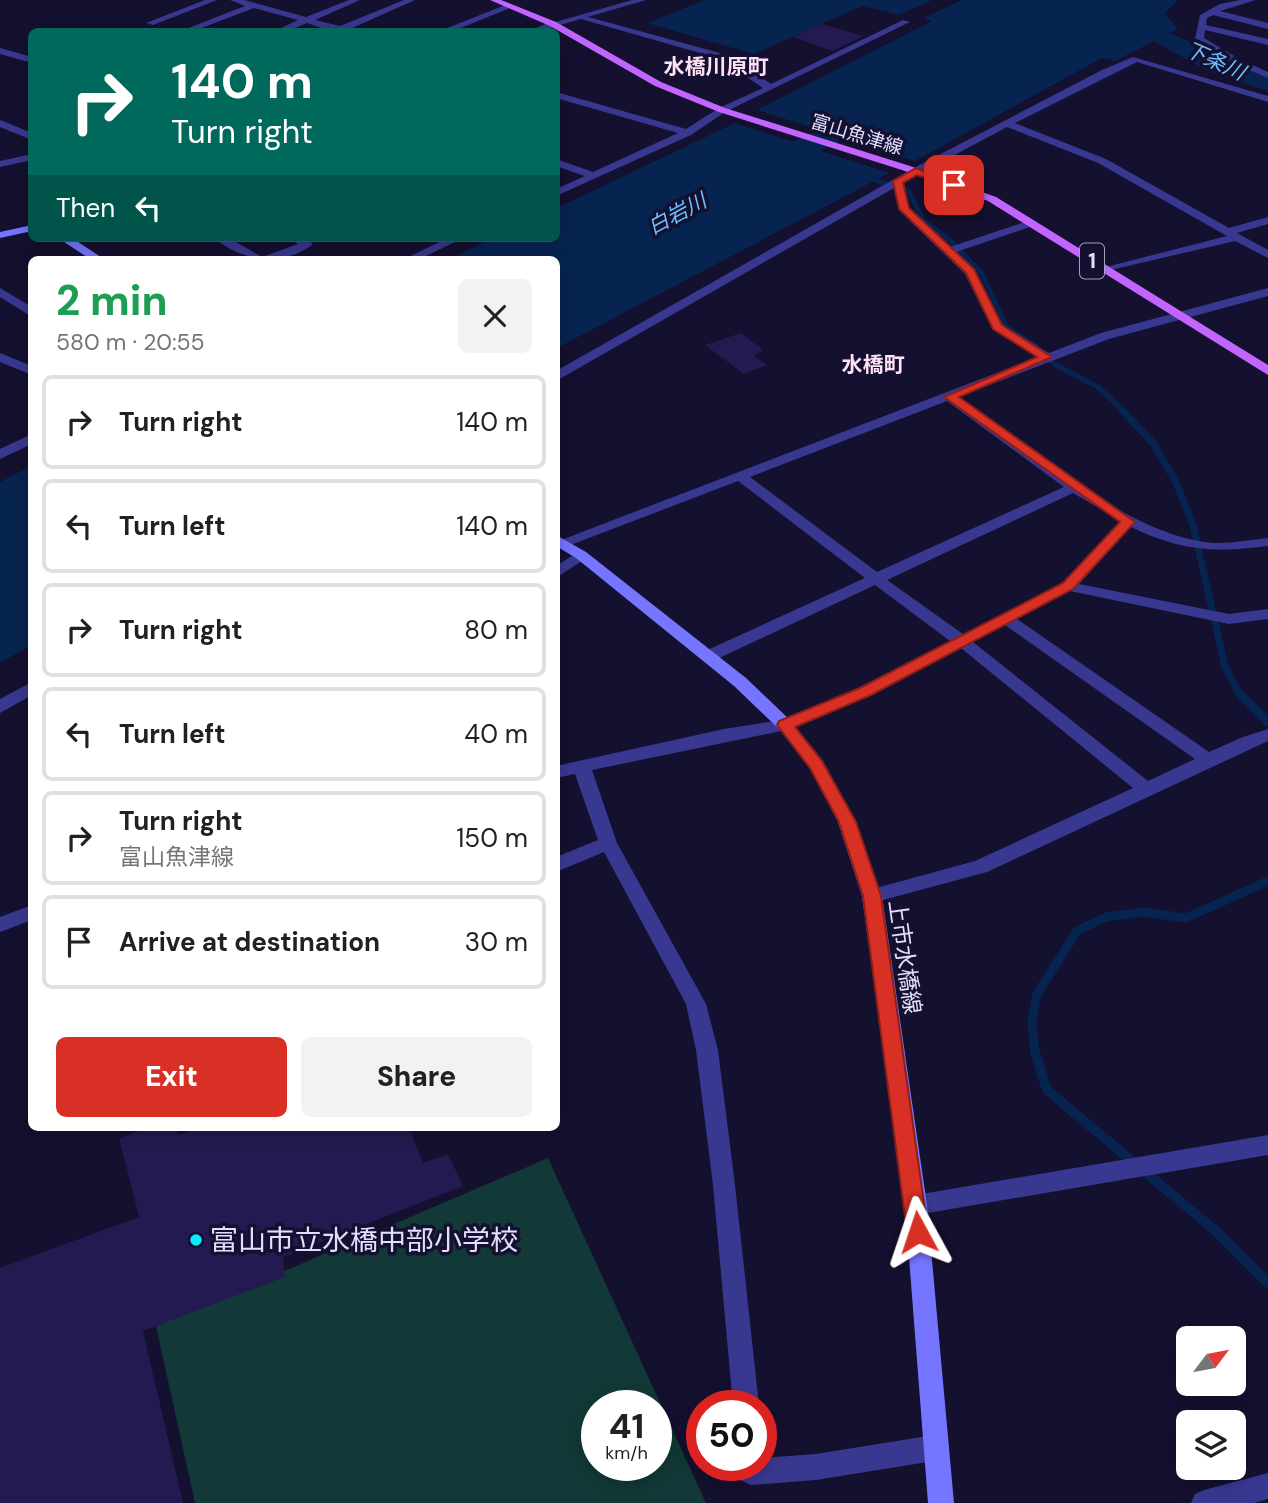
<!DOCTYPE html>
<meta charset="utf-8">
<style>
body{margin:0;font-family:"DM Sans","Noto Sans JP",sans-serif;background:#f2f2f2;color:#202124;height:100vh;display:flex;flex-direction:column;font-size:26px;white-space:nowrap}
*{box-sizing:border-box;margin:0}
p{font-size:23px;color:#757577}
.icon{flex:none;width:38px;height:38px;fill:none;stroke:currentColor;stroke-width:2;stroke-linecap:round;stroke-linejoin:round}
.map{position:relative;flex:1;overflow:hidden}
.panel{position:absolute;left:28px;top:256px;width:532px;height:875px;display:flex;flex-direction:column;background:#fff;border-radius:10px;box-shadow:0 4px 18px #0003}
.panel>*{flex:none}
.guide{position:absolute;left:28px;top:28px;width:532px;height:214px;border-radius:10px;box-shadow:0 4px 18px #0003;background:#00695c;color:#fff;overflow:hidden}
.needle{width:46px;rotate:58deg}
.tools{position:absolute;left:1176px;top:1326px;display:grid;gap:14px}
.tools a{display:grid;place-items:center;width:70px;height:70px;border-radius:10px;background:#fff;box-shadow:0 4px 18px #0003;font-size:35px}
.speed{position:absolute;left:581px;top:1390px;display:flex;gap:14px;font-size:35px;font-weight:700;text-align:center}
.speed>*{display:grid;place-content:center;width:91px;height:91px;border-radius:50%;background:#fff;box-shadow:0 4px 18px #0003;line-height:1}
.speed small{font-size:18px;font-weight:400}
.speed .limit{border:10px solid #d22;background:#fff;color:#111}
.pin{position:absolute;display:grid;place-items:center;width:60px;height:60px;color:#fff;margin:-30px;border-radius:14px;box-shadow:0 4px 10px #0006}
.me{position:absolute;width:77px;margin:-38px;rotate:355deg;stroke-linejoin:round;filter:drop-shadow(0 0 5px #0008)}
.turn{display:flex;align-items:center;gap:24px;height:147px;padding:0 28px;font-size:32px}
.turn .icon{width:91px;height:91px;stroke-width:2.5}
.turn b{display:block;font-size:49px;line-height:60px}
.then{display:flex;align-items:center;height:66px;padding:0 28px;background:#0003;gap:14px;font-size:26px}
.round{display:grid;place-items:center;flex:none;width:74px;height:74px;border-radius:10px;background:#f2f2f2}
.head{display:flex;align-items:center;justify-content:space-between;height:119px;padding:0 28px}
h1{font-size:42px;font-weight:800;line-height:52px;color:#1e9e55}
.button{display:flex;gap:14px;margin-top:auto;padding:14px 28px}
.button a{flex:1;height:80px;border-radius:10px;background:#d93025;color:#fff;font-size:28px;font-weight:800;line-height:80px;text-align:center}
.button a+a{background:#f2f2f2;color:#202124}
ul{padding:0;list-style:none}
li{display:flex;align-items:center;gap:21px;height:94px;margin:0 14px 10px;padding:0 14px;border:4px solid #e0e0e0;border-radius:10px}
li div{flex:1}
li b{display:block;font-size:26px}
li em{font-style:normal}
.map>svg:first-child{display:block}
</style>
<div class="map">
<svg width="1268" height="1503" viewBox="0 0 1268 1503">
<rect width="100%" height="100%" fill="#14102f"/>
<!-- green -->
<path fill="#123937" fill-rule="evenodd" d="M548 1158 706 1503H195L156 1326ZM597 1405H656V1465H597Z"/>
<!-- water -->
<path fill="#072451" d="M705 0H932L899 15 862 6 754 54 647 23Z
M962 0H1178L1165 13 1178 29 1115 61 1102 58 915 161 757 110 932 21 924 18Z
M735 123 889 173 557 348 556 259H449L493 238H556L557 208Z
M31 466V645L0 663V482Z"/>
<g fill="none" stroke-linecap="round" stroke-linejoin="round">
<!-- stream-far4 -->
<path stroke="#072451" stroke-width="4.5" d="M864 177 881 182"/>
<!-- stream-far3 -->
<path stroke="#072451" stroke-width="5" d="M875 180 908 190 923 220 953 243 982 274 1006 326 1036 346
M1045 355 1054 364 1098 387 1122 409"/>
<!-- stream-far2 -->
<path stroke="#072451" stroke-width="7" d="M1120 408 1153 443 1176 482 1193 525 1225 667 1240 695"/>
<!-- stream-far1 -->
<path stroke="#072451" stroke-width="9" d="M1239 693 1268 722
M1035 1054 1032 1020 1037 994 1077 931 1106 917 1142 912 1186 918 1268 881"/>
<!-- stream -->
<path stroke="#072451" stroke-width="10" d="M1035 1052 1047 1090 1217 1232 1268 1283"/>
<!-- river -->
<path fill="#072451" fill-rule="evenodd" d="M1162 29 1226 59 1268 74V91L1208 71 1153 41 1150 36 1153 31Z
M890 95 900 97 904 103 900 109 758 183 747 186 736 183 732 177 736 171 880 97Z"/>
</g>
<!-- building -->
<path fill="#241a51" d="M821 24 864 36 832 51 793 37Z
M741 333 763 350 754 356 767 365 744 374 705 345Z
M150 1127H176L178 1135 201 1127H409L423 1163 448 1154 463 1186 283 1257 285 1277 143 1331 183 1503H0V1268L139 1217 119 1138Z"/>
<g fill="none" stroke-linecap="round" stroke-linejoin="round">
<!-- minor -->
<path fill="#393891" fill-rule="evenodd" d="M205 0H217L153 25 146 23Z
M230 0H244L306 17 349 0H360L315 20 340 26 404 0H415L350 29 355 32H333L307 23 286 32H273L298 20 254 8 191 32H178L245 6Z
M1240 0H1256L1220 11 1268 23V29L1213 15 1207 18 1206 25 1268 39V45L1205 30 1204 38 1239 59 1268 72V78L1233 63 1195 39 1200 15 1220 4Z
M508 4 515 6 451 32H437Z
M581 15 727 55 771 84 903 20 910 22 725 112 691 135 556 196V189L585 176 556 166V159L593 172 678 133 556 98V92L686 129 719 108 763 88 721 59 581 19Z
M553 21 556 22V26L540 32H526Z
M0 48 32 57V63L0 54Z
M1133 57 1268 96V102L1137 62 1015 123 1106 159 1229 228 1268 217V224L1237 233 1268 250V258L1235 241 1102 272V268L1227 236 1098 163 1007 127 904 182 909 208 950 247 1028 221H1036V225L956 252 976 272 1002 325 1049 353 1101 333 1268 288V296L1109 339 958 397C1026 446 1120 529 1204 542 1225 545 1247 540 1268 538V546C1213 553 1182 551 1131 527L1079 584 1229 614 1268 609V619L1229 624 1070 591 1017 619 1209 752 1243 737 1268 729V741L987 872 872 903 865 901 862 896 865 891 975 861 1133 788 961 648 872 695 791 729 592 770 617 843 706 1004 718 1050 735 1185 759 1405H733L713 1185 696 1050 686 1004 604 852 556 872V857L598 840 575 774 556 778V766L724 729 782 720 860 687 950 641 875 585 715 660H703L701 656 703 652 865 578 738 481 568 546H558L556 542 1038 357 993 330 965 274 900 211 894 188 556 381V371L912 169 1102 70ZM947 401 1064 487 877 572 750 477ZM1073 493 1121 521 1063 583 963 634 887 580ZM1005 625 1195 759 1148 781 973 642Z
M0 120 32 133V140L0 127Z
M32 154V160L0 167V161Z
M215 238H229L262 257 298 244 290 238H304L313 244C284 267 241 262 215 238Z
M448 238H463L420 259H404Z
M0 288 32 307V317L0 297Z
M0 353 32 366V375L0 362Z
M32 434V444L0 459V449Z
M581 550 586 552 589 555 586 558 556 578V566Z
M32 682V695L0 713V699Z
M32 905V920L0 932V917Z
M1268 1135V1155L916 1215 908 1212 905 1205 908 1198 916 1195Z
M934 1435 943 1439 947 1448 943 1457 934 1461 816 1480 751 1485 742 1481 737 1465H761V1458L816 1454Z
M1268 1473V1499L1254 1503H1191L1195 1494 1204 1490Z"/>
<!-- tertiary -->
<path fill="#393891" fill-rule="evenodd" d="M632 0H646L553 27 549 24Z"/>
<!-- secondary -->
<path fill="#7575ff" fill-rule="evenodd" d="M32 225V231L0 238V232Z
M58 238H72L104 259H90Z
M556 535 586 552 746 678 791 721 823 761 856 822 882 896 927 1205 954 1503H928L905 1205 862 896 838 822 810 768 779 729 734 686 576 558 556 546Z"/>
<!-- primary -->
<path fill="#c265ff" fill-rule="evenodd" d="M490 0H501L556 22 661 82 725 108 910 166 996 197 1268 365V375L988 201 902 170 719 112 655 86 550 26Z"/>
</g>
<!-- route -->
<path fill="#d93025" stroke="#8d1f18" stroke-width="2" d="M916 168 959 185 954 188 917 175 903 183 909 208 974 269 1002 325 1052 357 959 397 1135 522 1073 589 871 695 795 727 822 761 856 822 881 896 928 1232 925 1238 918 1241 910 1238 907 1232 863 896 839 822 810 768 777 725 779 721 860 688 1063 583 1120 522 944 397 1037 357 993 329 966 273 899 209 893 181Z"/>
<!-- markers -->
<circle fill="#0aecff" stroke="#14102f" stroke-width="2.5" cx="196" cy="1240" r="7"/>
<g text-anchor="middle" stroke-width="7" stroke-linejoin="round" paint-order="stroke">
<!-- far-street labels -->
<g font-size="19" fill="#e1deff" stroke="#14102f">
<text transform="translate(857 134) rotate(17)" y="7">富山魚津線</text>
</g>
<!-- far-water labels -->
<g font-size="21" font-style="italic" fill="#6cbeff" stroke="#14102f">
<text transform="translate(1215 61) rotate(24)" y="7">下条川</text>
<text transform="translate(677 214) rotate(-28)" y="7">白岩川</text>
</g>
<!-- far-neighbourhood labels -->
<g font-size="21" font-weight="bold" fill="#ffe0f4" stroke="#14102f">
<text x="716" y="74">水橋川原町</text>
<text x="873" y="372">水橋町</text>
</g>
<!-- shield labels -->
<rect fill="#14102f" stroke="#a4a0c1" stroke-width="2" x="1080" y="243.5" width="24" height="35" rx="5"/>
<g font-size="21" font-weight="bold" fill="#e1deff">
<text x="1092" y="268">1</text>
</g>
<!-- street labels -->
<g font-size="23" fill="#e1deff" stroke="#14102f">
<text transform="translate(905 957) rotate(82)" y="8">上市水橋線</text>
</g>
<!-- near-poi labels -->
<g font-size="28" fill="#e1deff" stroke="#14102f" text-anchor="start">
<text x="210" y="1250">富山市立水橋中部小学校</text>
</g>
</g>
</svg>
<div class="tools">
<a><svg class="needle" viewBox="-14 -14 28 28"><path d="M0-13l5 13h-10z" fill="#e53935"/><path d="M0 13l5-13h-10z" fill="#757577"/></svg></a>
<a><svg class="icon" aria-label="layers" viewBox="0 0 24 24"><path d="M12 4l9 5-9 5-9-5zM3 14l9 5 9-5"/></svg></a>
</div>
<div class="speed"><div>41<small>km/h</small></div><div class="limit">50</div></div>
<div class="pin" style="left:954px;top:185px;background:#d93025"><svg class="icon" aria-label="arrive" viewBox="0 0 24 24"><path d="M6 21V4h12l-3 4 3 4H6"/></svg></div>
<svg class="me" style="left:918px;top:1232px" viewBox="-20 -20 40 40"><path d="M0-17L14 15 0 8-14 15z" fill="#d93025" stroke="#fff" stroke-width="4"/></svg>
<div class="guide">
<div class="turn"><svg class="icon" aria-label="right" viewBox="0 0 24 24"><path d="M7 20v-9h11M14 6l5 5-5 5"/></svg><div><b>140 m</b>Turn right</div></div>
<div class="then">Then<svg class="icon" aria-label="left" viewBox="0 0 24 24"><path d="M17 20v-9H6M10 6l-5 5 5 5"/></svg></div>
</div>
<section class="panel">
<div class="head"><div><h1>2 min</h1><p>580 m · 20:55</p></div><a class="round"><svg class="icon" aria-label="close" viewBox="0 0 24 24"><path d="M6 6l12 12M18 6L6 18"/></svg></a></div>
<ul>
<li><svg class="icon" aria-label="right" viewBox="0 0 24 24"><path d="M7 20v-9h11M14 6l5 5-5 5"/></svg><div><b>Turn right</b></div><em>140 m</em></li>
<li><svg class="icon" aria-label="left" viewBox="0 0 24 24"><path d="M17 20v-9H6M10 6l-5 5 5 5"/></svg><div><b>Turn left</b></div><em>140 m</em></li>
<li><svg class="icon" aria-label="right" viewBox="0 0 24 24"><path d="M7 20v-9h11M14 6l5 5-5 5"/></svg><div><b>Turn right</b></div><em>80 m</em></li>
<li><svg class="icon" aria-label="left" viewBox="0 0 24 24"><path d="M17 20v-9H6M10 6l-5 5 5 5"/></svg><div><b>Turn left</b></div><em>40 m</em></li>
<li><svg class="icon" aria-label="right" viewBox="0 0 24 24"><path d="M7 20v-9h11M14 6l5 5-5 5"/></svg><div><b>Turn right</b><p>富山魚津線</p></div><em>150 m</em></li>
<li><svg class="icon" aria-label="arrive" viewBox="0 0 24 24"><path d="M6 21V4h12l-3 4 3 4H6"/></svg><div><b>Arrive at destination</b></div><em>30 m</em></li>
</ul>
<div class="button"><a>Exit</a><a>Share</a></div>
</section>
</div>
